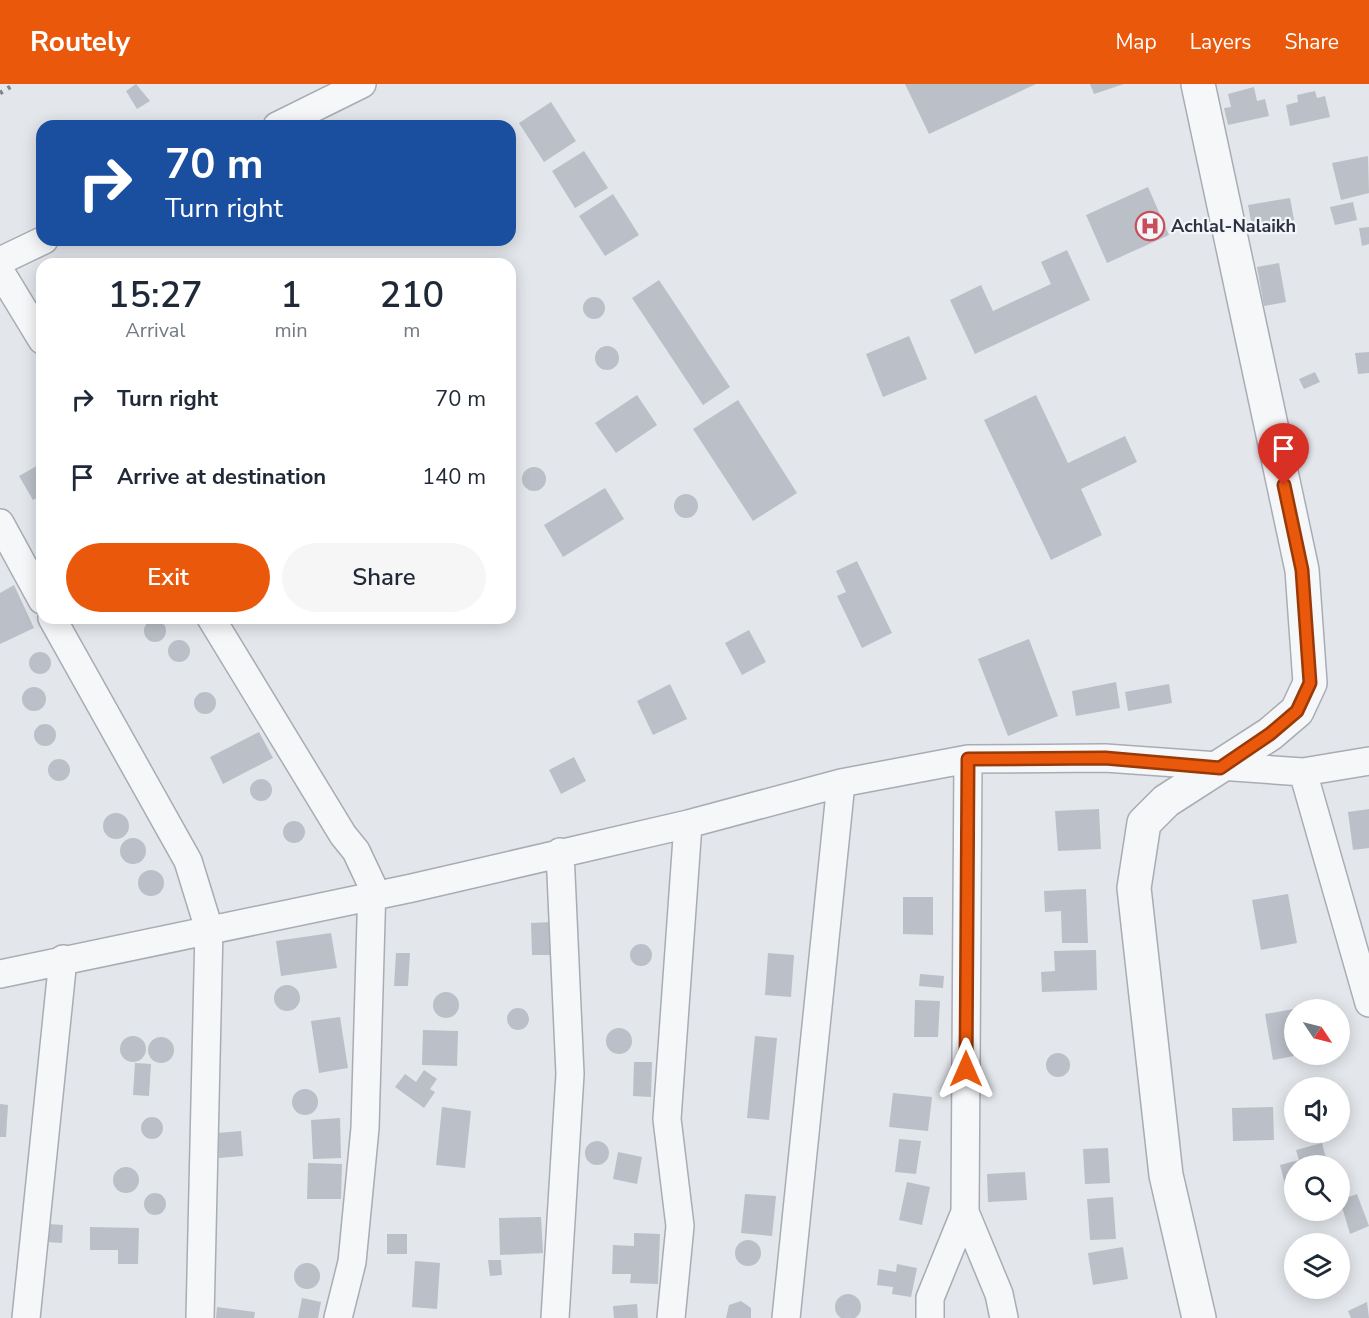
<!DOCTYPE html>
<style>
body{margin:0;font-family:"Nunito Sans",sans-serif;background:#f6f6f7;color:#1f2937;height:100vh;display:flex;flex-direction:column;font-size:22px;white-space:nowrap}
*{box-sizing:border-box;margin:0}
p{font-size:20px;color:#747a83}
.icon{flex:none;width:33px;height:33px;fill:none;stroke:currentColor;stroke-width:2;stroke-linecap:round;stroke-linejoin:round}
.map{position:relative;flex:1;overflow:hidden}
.details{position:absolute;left:36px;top:174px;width:480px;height:366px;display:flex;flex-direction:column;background:#fff;border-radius:18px;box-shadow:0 3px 15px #0003}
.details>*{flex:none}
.hud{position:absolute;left:36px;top:36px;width:480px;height:126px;border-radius:18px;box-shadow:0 3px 15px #0003;background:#1a4fa0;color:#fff;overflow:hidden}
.needle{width:39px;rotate:125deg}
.controls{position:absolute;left:1284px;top:915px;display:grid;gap:12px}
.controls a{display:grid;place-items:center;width:66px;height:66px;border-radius:50%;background:#fff;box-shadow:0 3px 15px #0003;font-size:30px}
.pin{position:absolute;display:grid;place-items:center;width:51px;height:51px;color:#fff;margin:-62px -26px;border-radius:50% 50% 50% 0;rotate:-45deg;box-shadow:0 0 6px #0007}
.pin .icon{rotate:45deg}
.me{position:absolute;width:66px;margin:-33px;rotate:0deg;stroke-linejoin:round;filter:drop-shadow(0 0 4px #0008)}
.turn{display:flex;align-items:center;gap:21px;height:126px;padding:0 30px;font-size:27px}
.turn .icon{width:78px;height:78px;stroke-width:2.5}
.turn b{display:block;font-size:42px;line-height:51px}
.eta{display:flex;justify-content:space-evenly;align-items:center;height:102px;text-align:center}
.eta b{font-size:36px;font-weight:600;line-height:42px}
.cta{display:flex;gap:12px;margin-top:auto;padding:12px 30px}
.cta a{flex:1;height:69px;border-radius:36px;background:#ea580c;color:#fff;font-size:24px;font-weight:600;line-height:69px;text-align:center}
.cta a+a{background:#f6f6f7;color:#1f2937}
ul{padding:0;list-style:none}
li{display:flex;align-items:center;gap:18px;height:78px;padding:0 30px}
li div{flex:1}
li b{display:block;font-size:22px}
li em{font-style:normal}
header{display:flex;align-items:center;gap:36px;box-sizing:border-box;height:84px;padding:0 30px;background:#ea580c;color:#fff}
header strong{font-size:28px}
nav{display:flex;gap:33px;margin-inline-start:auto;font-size:21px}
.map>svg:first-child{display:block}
</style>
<header>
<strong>Routely</strong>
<nav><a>Map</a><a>Layers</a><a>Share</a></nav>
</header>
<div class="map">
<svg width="1369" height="1234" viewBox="0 0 1369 1234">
<rect width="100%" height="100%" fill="#e3e6eb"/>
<!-- building -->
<path fill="#bbbfc7" d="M136 0 150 17 137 25 126 7Z
M905 0H1036L929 50Z
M1090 0H1124L1094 10Z
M1254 3 1257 17 1265 15 1269 32 1228 41 1224 24 1231 23 1228 10Z
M1315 7 1317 14 1325 12 1330 33 1290 42 1286 21 1298 18 1297 11Z
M551 18 576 57 544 78 519 39Z
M584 67 608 104 575 124 552 87Z
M1368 72 1369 109 1341 116 1332 79Z
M1148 103 1169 151 1107 179 1086 131Z
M613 110 639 151 605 172 579 132Z
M1290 114 1294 136 1252 143 1248 121Z
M1353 118 1357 136 1335 141 1330 123Z
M1369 143V160L1362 162 1359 144Z
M1067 166 1090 216 975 270 950 216 981 201 993 227 1051 200 1041 178Z
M1279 179 1286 218 1264 222 1257 183Z
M659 196 730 303 703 321 632 214Z
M583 224a11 11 0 1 1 22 0a11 11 0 1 1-22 0Z
M909 252 927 295 883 313 866 270Z
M595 274a12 12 0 1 1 24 0a12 12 0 1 1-24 0Z
M1369 268V289L1358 290 1355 269Z
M1315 288 1320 298 1304 305 1299 295Z
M637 311 657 341 616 369 595 339Z
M1036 311 1068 379 1125 352 1137 378 1081 405 1102 451 1051 476 984 336Z
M738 316 797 409 753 437 693 345Z
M42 379V411L33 416 19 392Z
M522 395a12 12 0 1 1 24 0a12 12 0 1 1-24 0Z
M605 404 624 435 563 473 544 441Z
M674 422a12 12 0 1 1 24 0a12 12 0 1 1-24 0Z
M857 477 892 549 862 564 837 512 846 508 836 487Z
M14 501 34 544 0 560V509Z
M144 547a11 11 0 1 1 22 0a11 11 0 1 1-22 0Z
M749 546 766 578 742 591 725 559Z
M1029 555 1058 632 1008 652 978 575Z
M168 567a11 11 0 1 1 22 0a11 11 0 1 1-22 0Z
M29 579a11 11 0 1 1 22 0a11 11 0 1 1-22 0Z
M1116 598 1120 624 1076 632 1072 607Z
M670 600 687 635 653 651 637 617Z
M1169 600 1172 619 1128 627 1125 608Z
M22 615a12 12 0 1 1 24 0a12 12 0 1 1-24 0Z
M194 619a11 11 0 1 1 22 0a11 11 0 1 1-22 0Z
M34 651a11 11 0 1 1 22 0a11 11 0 1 1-22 0Z
M259 648 273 674 223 700 210 673Z
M574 673 586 697 561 710 549 686Z
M48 686a11 11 0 1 1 22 0a11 11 0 1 1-22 0Z
M250 706a11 11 0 1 1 22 0a11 11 0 1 1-22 0Z
M1099 725 1101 765 1058 767 1055 727Z
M1369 725V764L1353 766 1348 728Z
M103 742a13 13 0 1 1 26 0a13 13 0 1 1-26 0Z
M283 748a11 11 0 1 1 22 0a11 11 0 1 1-22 0Z
M120 767a13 13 0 1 1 26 0a13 13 0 1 1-26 0Z
M138 799a13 13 0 1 1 26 0a13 13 0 1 1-26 0Z
M1086 805 1088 859H1062L1061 827 1045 828 1044 807Z
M1288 810 1297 859 1261 866 1252 816Z
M903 813H933V851L903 850Z
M552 838 554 871H532L531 839Z
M331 849 337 884 281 892 276 857Z
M630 871a11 11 0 1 1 22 0a11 11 0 1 1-22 0Z
M1096 866 1097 906 1042 908 1041 888 1055 887 1054 867Z
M396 869H410L408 902H394Z
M768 869 794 871 791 913 765 911Z
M920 890 944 892 943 904 919 902Z
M274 914a13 13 0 1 1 26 0a13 13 0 1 1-26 0Z
M433 921a13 13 0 1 1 26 0a13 13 0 1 1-26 0Z
M915 916 940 917 938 953H914Z
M507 935a11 11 0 1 1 22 0a11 11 0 1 1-22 0Z
M1294 925V972L1273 976 1265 930Z
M340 933 348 984 319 989 311 937Z
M606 957a13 13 0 1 1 26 0a13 13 0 1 1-26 0Z
M423 946 458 947 457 982 422 981Z
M755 952 777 954 769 1036 747 1034Z
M120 965a13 13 0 1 1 26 0a13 13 0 1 1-26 0Z
M148 966a13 13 0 1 1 26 0a13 13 0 1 1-26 0Z
M1046 981a12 12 0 1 1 24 0a12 12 0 1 1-24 0Z
M634 978H652L651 1013 633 1012Z
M135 979 151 980 149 1012 133 1011Z
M424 986 437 995 430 1005 435 1008 424 1024 395 1003 405 990 416 998Z
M292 1018a13 13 0 1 1 26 0a13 13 0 1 1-26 0Z
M893 1009 932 1013 928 1047 889 1043Z
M0 1020 8 1021 6 1053H0Z
M442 1023 471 1027 465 1084 436 1081Z
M1273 1023 1274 1056 1233 1057 1232 1024Z
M141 1044a11 11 0 1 1 22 0a11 11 0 1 1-22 0Z
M340 1034 341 1074 313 1075 311 1036Z
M241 1047 243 1072 219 1074 217 1049Z
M899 1055 921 1057 916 1090 895 1088Z
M585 1069a12 12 0 1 1 24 0a12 12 0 1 1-24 0Z
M1322 1059 1328 1082H1294V1110L1288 1112 1280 1081 1299 1076 1296 1066Z
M1108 1064 1110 1099 1085 1100 1083 1065Z
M618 1068 642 1073 637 1100 613 1095Z
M308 1079 342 1080 341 1115H307Z
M113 1096a13 13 0 1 1 26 0a13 13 0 1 1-26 0Z
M1025 1088 1027 1116 988 1118 987 1090Z
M907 1098 930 1103 922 1141 899 1136Z
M144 1120a11 11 0 1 1 22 0a11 11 0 1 1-22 0Z
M745 1110 776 1112 772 1152 741 1149Z
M1357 1110 1369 1142 1350 1150 1340 1116Z
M1113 1113 1116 1155 1090 1156 1087 1115Z
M541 1133 543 1169 500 1171 499 1134Z
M49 1140 63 1141 62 1159 47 1158Z
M90 1143 139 1144 138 1180H118V1166H90Z
M634 1149 660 1150 658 1200 630 1199 631 1190H612L613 1161 634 1162Z
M387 1150H407V1170H387Z
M735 1169a13 13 0 1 1 26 0a13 13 0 1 1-26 0Z
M1123 1163 1128 1195 1093 1201 1088 1169Z
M488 1176H501L502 1191 490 1192Z
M415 1177 440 1179 437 1225 412 1223Z
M294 1192a13 13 0 1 1 26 0a13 13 0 1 1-26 0Z
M897 1180 917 1184 911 1213 892 1210 893 1203 877 1201 879 1185 896 1188Z
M835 1223a13 13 0 1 1 26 0a13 13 0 1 1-26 0Z
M302 1214 321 1218 318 1234H298Z
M741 1217 751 1224V1234H726L729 1221Z
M1367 1218 1369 1234H1351L1348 1227Z
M637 1220 638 1234H614L613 1222Z
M217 1223 255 1228 254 1234H216Z"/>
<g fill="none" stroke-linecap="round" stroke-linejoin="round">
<!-- minor casing -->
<g stroke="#a8acb5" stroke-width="30">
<path id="minor" d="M277 42 362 0
M0 177 44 156
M0 187 42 256
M0 439 42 516
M52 534 188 777 209 845 200 1234
M211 534 343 751 356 767 372 801 365 1044 352 1178 338 1234
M968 675 965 1128 999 1210 1004 1234
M1303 688 1369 919
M0 890 412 804 688 740 841 699 968 675 1105 674 1303 688 1369 677
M26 1234 63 875
M555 1234 570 990 560 768
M671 1234 680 1142 667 1035 688 740
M786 1234 841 699
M930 1234V1214L965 1128"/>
</g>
<!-- tertiary casing -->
<g stroke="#a8acb5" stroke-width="36">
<path id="tertiary" d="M1198 0 1302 486 1310 599 1297 627 1270 650 1166 717 1144 739 1134 804 1166 1091 1199 1234"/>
</g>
<!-- minor -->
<use href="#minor" stroke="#f6f7f9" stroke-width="27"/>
<!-- tertiary -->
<use href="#tertiary" stroke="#f6f7f9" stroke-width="33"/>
<!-- rail -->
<path stroke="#7d8494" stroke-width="4.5" stroke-dasharray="3 6" stroke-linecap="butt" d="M0 9 15 0"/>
</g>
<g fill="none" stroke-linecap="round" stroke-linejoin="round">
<!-- route casing -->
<g stroke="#983908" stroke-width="15">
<path id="route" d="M966 985 968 675 1105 674 1220 684 1270 650 1297 627 1310 599 1302 486 1284 401"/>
</g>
<!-- route -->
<use href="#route" stroke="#ea580c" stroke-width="10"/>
</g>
<!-- icons -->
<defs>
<g id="hospital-ring" transform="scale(1.5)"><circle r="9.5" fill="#f3f5f8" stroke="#ca4e5a" stroke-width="1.5"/><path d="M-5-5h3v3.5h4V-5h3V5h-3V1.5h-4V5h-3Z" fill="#ca4e5a"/></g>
</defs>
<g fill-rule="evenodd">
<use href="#hospital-ring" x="1150" y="142"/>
</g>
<g text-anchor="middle" stroke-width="4.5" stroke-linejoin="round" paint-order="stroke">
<!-- poi labels -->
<g font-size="18" font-weight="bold" fill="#2c3242" stroke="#f3f5f8" text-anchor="start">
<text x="1171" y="148">Achlal-Nalaikh</text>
</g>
</g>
</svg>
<div class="controls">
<a><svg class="needle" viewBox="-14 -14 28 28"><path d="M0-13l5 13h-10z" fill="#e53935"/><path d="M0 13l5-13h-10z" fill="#747a83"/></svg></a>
<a><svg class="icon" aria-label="sound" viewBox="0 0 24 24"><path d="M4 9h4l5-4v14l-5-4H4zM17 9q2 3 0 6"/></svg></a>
<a><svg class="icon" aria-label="search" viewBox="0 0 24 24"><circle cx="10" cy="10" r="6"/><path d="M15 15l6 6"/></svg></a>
<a><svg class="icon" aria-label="layers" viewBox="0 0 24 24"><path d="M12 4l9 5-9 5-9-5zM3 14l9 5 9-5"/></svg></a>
</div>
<div class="pin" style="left:1284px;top:401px;background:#d93025"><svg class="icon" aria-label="arrive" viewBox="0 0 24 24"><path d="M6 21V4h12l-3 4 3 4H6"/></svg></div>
<svg class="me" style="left:966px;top:985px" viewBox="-20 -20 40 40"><path d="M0-17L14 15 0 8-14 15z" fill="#ea580c" stroke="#fff" stroke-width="4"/></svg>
<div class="hud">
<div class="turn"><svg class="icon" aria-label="right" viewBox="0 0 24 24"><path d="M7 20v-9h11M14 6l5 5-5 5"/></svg><div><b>70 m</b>Turn right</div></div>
</div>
<section class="details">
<div class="eta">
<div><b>15:27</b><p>Arrival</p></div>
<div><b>1</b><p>min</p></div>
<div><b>210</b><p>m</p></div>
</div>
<ul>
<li><svg class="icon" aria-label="right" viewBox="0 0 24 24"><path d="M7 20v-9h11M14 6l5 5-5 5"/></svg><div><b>Turn right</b></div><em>70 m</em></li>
<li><svg class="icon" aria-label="arrive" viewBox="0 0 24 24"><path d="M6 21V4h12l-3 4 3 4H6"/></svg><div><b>Arrive at destination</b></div><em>140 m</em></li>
</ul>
<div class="cta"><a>Exit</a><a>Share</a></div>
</section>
</div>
